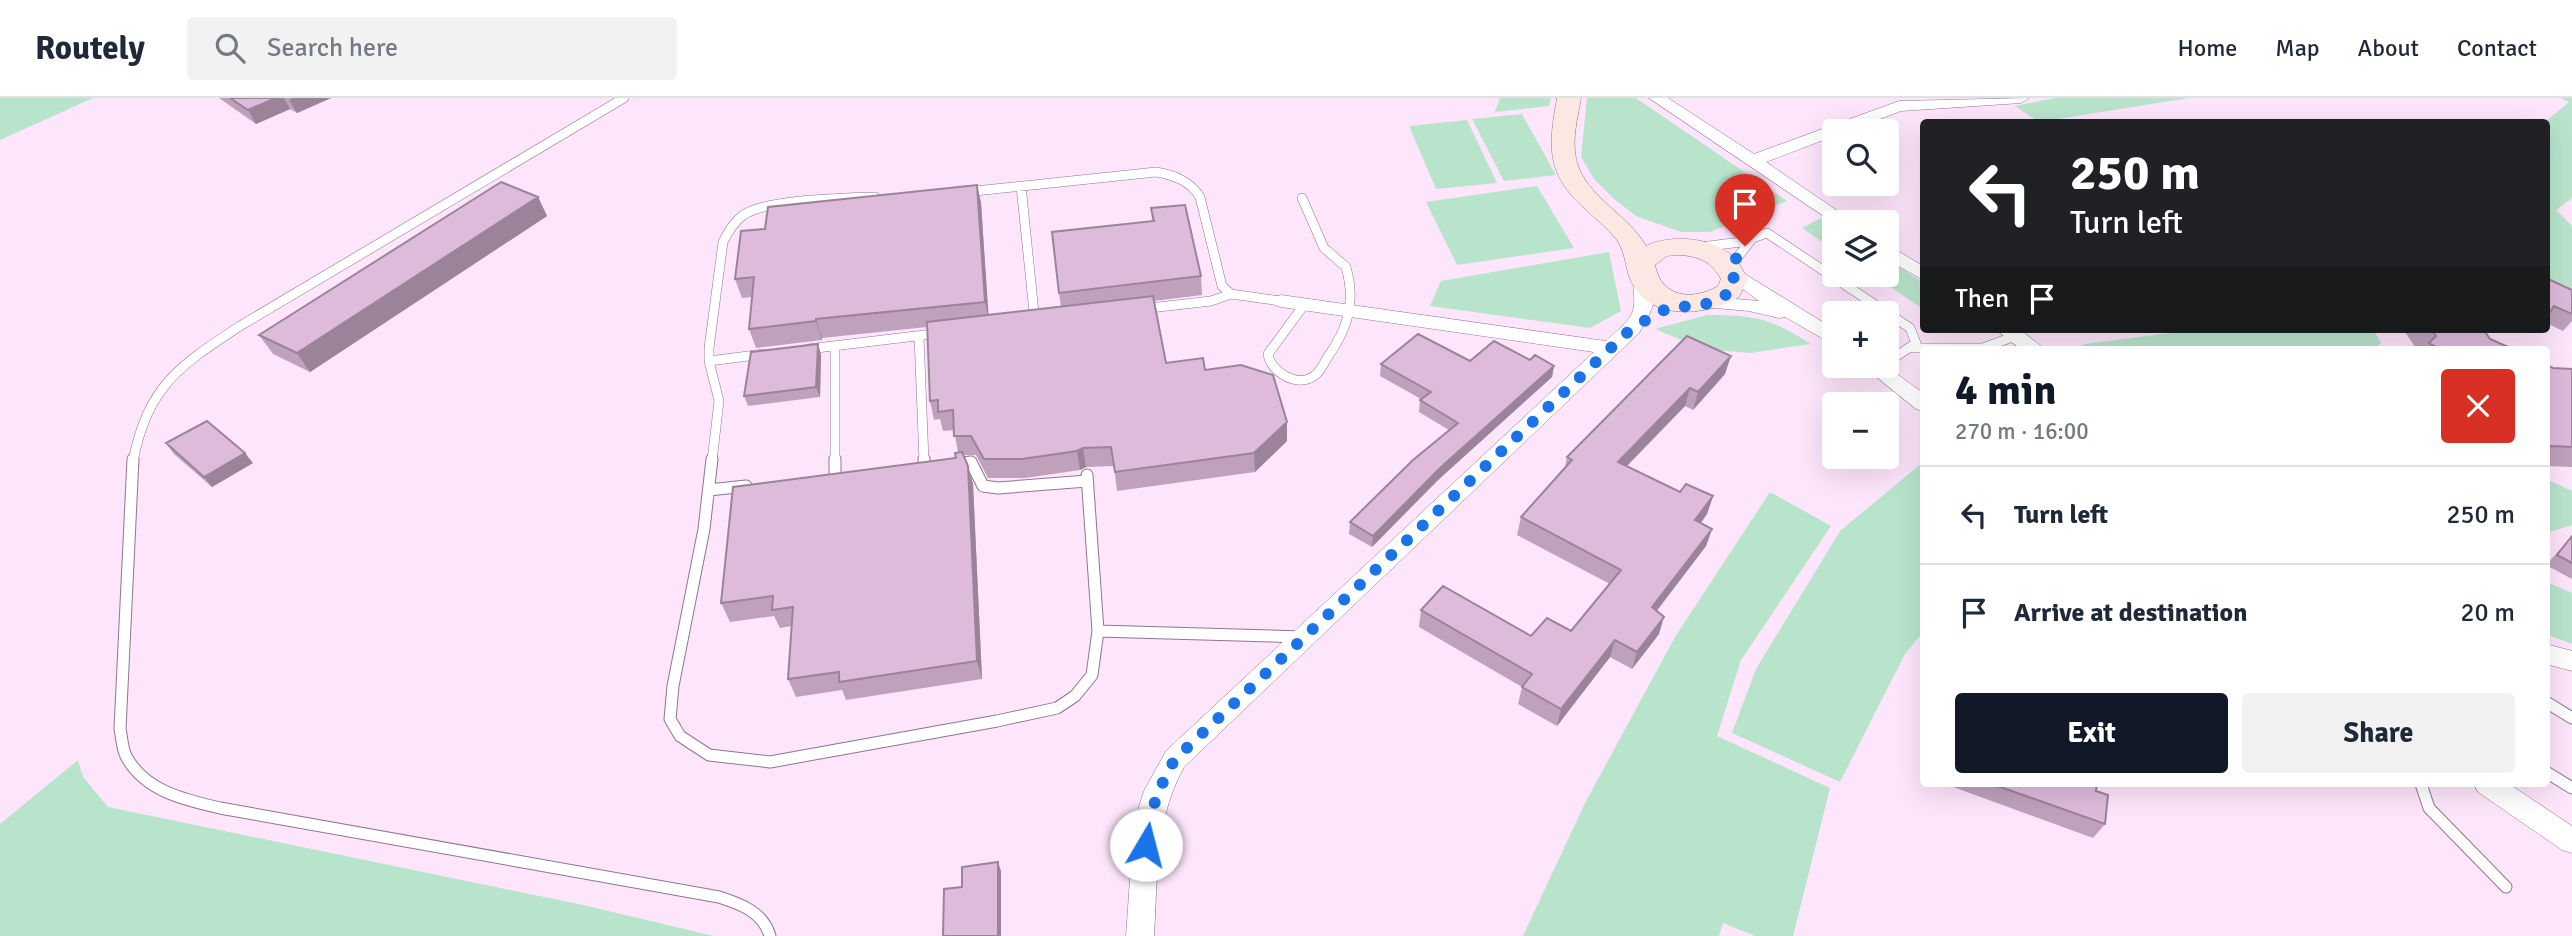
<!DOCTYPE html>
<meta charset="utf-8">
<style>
body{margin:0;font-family:Signika,sans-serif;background:#f2f2f3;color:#1f2937;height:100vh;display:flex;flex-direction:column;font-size:26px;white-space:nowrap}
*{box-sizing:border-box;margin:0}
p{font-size:23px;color:#747a83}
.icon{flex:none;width:38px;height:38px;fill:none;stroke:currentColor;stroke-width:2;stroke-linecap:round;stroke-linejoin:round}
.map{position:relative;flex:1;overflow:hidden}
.sheet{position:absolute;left:1920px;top:248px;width:630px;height:441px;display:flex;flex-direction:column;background:#fff;border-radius:7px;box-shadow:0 7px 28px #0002}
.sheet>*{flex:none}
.top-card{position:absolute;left:1920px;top:21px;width:630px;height:214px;border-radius:7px;box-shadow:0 7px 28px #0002;background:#202124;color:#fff;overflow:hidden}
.controls{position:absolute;left:1822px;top:21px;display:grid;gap:14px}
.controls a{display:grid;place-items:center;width:77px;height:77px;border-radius:7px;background:#fff;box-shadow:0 7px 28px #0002;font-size:35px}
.pin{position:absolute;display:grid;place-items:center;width:60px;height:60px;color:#fff;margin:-72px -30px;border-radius:50% 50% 50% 0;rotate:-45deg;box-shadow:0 0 7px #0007}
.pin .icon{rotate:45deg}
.me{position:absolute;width:77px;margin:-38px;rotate:8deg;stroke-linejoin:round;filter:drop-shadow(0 0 5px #0008)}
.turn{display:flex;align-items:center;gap:24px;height:147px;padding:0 35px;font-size:32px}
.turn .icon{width:91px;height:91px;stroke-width:2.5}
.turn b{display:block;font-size:49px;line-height:60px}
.then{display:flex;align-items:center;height:66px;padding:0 35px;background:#0003;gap:14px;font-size:26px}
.round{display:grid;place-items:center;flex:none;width:74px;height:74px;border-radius:7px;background:#f2f2f3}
.head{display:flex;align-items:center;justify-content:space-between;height:119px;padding:0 35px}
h1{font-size:42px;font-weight:700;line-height:52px;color:#111827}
.button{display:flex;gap:14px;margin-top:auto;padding:14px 35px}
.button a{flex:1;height:80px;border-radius:7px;background:#111827;color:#fff;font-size:28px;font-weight:700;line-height:80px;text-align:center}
.button a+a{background:#f2f2f3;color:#1f2937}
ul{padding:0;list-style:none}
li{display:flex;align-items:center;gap:21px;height:98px;padding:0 35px;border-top:2px solid #e0e1e3}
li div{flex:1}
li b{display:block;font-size:26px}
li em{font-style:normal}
header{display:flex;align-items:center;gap:42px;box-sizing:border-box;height:98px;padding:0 35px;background:#fff;border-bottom:2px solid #e0e1e3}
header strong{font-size:33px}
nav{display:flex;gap:38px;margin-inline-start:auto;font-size:24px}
.search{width:490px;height:63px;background:#f2f2f3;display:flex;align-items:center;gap:18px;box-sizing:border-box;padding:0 24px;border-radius:7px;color:#747a83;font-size:26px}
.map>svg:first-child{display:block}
</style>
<header>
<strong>Routely</strong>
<div class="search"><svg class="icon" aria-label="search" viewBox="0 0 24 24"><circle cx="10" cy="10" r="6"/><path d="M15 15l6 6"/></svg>Search here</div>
<nav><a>Home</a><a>Map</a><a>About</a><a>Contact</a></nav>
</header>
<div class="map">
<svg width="2572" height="838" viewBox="0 0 2572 838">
<rect width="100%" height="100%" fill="#fde5fb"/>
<!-- green -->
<path fill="#b9e4cc" d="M0 0H93L0 42Z
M1500 0H1551L1549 8 1495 14Z
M1587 0H1636L1787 103 1710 134H1681L1636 118 1613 100 1594 81 1581 59Z
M2055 0H2189L2039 24 2015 8Z
M2561 0H2572V100L2556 112 2572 128V208L2546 197 2545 24 2569 4Z
M1522 16 1556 77 1504 83 1472 21Z
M1467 22 1497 85 1436 91 1409 28Z
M1537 88 1574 150 1457 167 1426 104Z
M1823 119 1834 126V152L1802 130Z
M1609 154 1621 213 1590 230 1430 208 1441 183Z
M1887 161 1923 185V211L1872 177H1886Z
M1707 217C1754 217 1771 220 1811 246L1750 255 1703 251 1655 231Z
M2201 231H2373L2381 245 2374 252H2071L2085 246Z
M1923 364V534L1905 556 1840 684 1732 635 1756 571 1840 433Z
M2546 381 2572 393V427L2546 435Z
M1770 394 1831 428 1741 562 1717 638 1830 690 1793 838H1755L1723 825 1719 838H1523L1585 705 1675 539Z
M2546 484 2572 495V546L2546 536Z
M78 662 83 679 108 709 583 807 714 838H0V726Z"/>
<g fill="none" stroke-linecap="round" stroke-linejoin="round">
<!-- lane-far1 casing -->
<g stroke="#90768e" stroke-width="10">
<path id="lane-far1" d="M1021 88 1035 224
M965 94 1156 74C1174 77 1190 83 1200 99L1222 188 1231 196 1281 203
M1302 100 1324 150 1346 169C1356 204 1348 231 1327 260 1324 266 1320 274 1314 278 1298 290 1270 274 1268 256L1304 207
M1701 149 1741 144 1767 135 1910 230 1916 245 1886 265
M1730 169 1751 142
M1141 211 1211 203 1231 196
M919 238 924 363
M835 248V363
M1912 250H1983L2015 238
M808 251 941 235
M709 263 764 256
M133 363C148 288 179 268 240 228L624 0
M712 363 719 303 709 263V250L723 144C728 134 733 125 742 118 763 101 846 100 875 99"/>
</g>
<!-- lane casing -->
<g stroke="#90768e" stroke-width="13">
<path id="lane" d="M133 361 120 631C122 640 122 650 126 658 144 693 185 702 220 710L719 799C741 806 763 814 770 838
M712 361 704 431 673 588 670 621 680 638 709 657 770 664 997 623 1057 610 1075 598 1092 577 1098 533 1087 377
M835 361V379
M924 361V369
M954 366 971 364 983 388 998 390 1087 383
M709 392 746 388
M1098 533 1302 539
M2546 604 2572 620
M2546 674 2572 690
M2421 686 2429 710 2506 789"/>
</g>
<!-- street casing -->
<g stroke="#90768e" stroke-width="1">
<path id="street" d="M1649 0H1668L1754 56 1899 3 2029 0 2021 5 1901 13 1848 33H1834V38L1766 64 1854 124 1834 125Z
M1886 146 1923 168V182L1886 161Z
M1732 168 1834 231V247L1785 219 1779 220 1749 213 1704 209 1701 205 1704 201 1711 199 1759 203 1725 178 1722 174 1725 170Z
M1644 178 1651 180C1661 199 1649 218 1639 235L1184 669C1154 724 1158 777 1154 838H1126L1134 725 1144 693 1166 653 1594 254 1281 209 1274 207 1271 203 1274 199 1281 197 1606 243C1616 233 1633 222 1634 208 1635 198 1632 188 1637 180Z
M1995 231H2019L2046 252H2022Z
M1863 268H1886L1923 295V313L1916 311Z
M2546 546 2572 553V573L2546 566Z
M2474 686H2509L2572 728V755L2562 752 2478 694Z"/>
</g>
<!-- secondary casing -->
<g stroke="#90768e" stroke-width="1">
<path id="secondary" d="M1557 0H1581C1578 18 1573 36 1575 54 1579 96 1627 114 1646 148 1670 136 1712 139 1732 158 1739 164 1743 173 1748 181L1739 199C1710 217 1653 224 1633 187 1625 174 1627 157 1617 142 1607 129 1593 119 1582 108 1545 74 1549 46 1557 0ZM1679 157C1698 158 1711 163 1721 181L1718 188C1693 203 1661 200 1655 167L1667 158Z"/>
</g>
<!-- lane-far1 -->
<use href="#lane-far1" stroke="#fff" stroke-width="9"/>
<!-- lane -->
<use href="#lane" stroke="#fff" stroke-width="11"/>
<!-- street -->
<use href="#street" fill="#fff" fill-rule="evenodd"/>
<!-- secondary -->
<use href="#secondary" fill="#fbe8e2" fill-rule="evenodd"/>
</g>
<!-- wall -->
<path fill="#bfa1bc" d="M219 0H331L297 15 290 11 256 26Z
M977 87 981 105 988 217 1061 209 1059 195 1152 123 1151 110 1201 178 1202 197 1154 203 1166 265 1205 272 1287 343 1255 374 1117 393 1114 368 1086 369 1080 372 1025 380H988L976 357H963L973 386 982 581 846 602 842 592 796 599 788 581 792 528 780 530 774 518 730 524 721 505 956 360 958 354 954 332 943 333 940 321 934 322 930 303 927 229 822 240V242L756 250 749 231 752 199 742 200 735 181 765 131Z
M538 99 547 118 310 274 273 256 259 237Z
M2546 180 2572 192V223L2563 233 2546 225Z
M2403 231H2483L2490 241 2515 252H2417Z
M1687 238 1725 276 1693 312 1685 308 1627 368 1680 394 1713 398 1707 416 1701 425 1712 431 1706 448 1657 513 1659 536 1632 571 1610 559 1557 628 1518 606 1522 589 1419 529 1421 512 1531 538 1571 533 1610 486 1517 437 1521 419 1565 369 1567 359Z
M818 246 821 257 820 299 748 308 744 298Z
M1530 262 1554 268 1552 279 1438 382 1372 449 1349 436 1350 424 1449 332 1419 314 1420 302 1421 301 1380 278 1381 266Z
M2546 267 2553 270 2572 271V369L2546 368Z
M166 345 253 365 212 389 174 356Z
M2572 438V481L2546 467Z
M1945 686H2097L2096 693 2105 726 2093 740Z"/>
<!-- shaded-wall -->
<path fill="#9b8399" d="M276 0H284L290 11 256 26 248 12Z
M293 0H331L297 15 289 2Z
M977 87 981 105 989 223 985 204Z
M538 99 547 118 310 274 297 255Z
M816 221 822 240V242L816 223Z
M818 246 821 257 820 299 816 289Z
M1731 258 1725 276 1693 312 1698 294Z
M1554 268 1552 279 1438 382 1372 449 1373 438 1440 370Z
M1690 290 1685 308 1614 381 1618 364Z
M1287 324V343L1255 374 1254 355Z
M1083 350 1086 369 1080 372 1077 353Z
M245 355 253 365 212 389 204 379Z
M968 368 973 386 982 581 977 563Z
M1713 398 1707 416 1689 440 1695 422Z
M1712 431 1706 448 1646 526 1652 509Z
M1664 519 1659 536 1632 571 1637 554Z
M1615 542 1610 559 1557 628 1561 611Z
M998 764 1001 773V838H998Z"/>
<!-- building -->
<path fill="#debbdb" stroke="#9b8399" stroke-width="2" d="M230 0H276L248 12Z
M501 84 538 99 297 255 259 237Z
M977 87 985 204 816 221V223L749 231 754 179 735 181 741 133 765 131 768 109Z
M1185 107 1201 178 1059 195 1052 134 1154 123 1151 110Z
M2546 180 2572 192V216L2554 208 2550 214 2546 212Z
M1153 198 1166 265 1203 260 1205 272 1241 267 1273 277 1287 324 1254 355 1115 374 1111 349 1083 350 1077 353 1022 361H984L971 338H954L953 312 938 314V302L930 303 927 224Z
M2431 231H2483L2490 241 2515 252H2433L2436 249 2429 245 2436 238Z
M1418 236 1470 263 1494 243 1530 262 1535 257 1554 268 1440 370 1373 438 1350 424 1413 362 1458 325 1420 302 1431 294 1381 266Z
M1687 238 1731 258 1698 294 1690 290 1618 364 1680 394 1686 386 1713 398 1695 422 1712 431 1652 509 1664 519 1637 554 1615 542 1561 611 1522 589 1532 576 1421 512 1443 488 1531 538 1547 520 1571 533 1621 472 1521 419 1572 362 1567 359Z
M818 246 816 289 744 298 751 254Z
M2546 267 2553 270 2572 271V349L2551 348 2546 353Z
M207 323 245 355 204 379 166 345Z
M962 354 968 368 977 563 839 584V574L788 581 793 509 772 512 773 498 721 505 733 389 956 360 955 355Z
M2572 438V465L2557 457Z
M1992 686H2097L2096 693 2108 697 2105 726Z
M998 764V838H943L944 791 962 789V769Z"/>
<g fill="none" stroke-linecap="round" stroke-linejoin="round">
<!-- route -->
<path stroke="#1a73e8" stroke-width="12" stroke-dasharray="0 21.6" d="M1146 747C1149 714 1159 689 1175 661L1632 230 1666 211 1712 205 1732 193 1735 184 1730 169 1745 148"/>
</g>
</svg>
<div class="controls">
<a><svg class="icon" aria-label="search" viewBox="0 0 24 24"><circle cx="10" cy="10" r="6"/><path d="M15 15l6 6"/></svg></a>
<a><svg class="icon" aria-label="layers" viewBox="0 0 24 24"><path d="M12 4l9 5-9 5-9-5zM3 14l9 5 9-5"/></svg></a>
<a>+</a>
<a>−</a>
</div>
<div class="pin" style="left:1745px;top:148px;background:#d93025"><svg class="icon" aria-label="arrive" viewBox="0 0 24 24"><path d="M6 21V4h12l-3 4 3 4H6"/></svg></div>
<svg class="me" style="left:1146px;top:747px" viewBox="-20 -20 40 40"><circle r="19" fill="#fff"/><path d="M0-13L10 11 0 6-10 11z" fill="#1a73e8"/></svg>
<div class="top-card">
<div class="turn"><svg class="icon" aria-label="left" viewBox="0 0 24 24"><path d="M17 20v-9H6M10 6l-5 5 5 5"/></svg><div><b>250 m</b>Turn left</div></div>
<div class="then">Then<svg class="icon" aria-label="arrive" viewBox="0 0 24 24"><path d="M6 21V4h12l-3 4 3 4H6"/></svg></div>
</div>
<section class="sheet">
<div class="head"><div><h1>4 min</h1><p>270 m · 16:00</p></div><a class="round" style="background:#d93025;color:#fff"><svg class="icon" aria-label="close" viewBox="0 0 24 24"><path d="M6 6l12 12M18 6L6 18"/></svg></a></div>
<ul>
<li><svg class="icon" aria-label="left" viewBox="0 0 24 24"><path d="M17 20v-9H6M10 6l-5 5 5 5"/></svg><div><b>Turn left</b></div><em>250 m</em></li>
<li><svg class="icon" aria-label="arrive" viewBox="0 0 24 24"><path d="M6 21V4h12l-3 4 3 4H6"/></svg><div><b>Arrive at destination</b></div><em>20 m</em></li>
</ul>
<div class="button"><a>Exit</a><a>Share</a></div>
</section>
</div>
